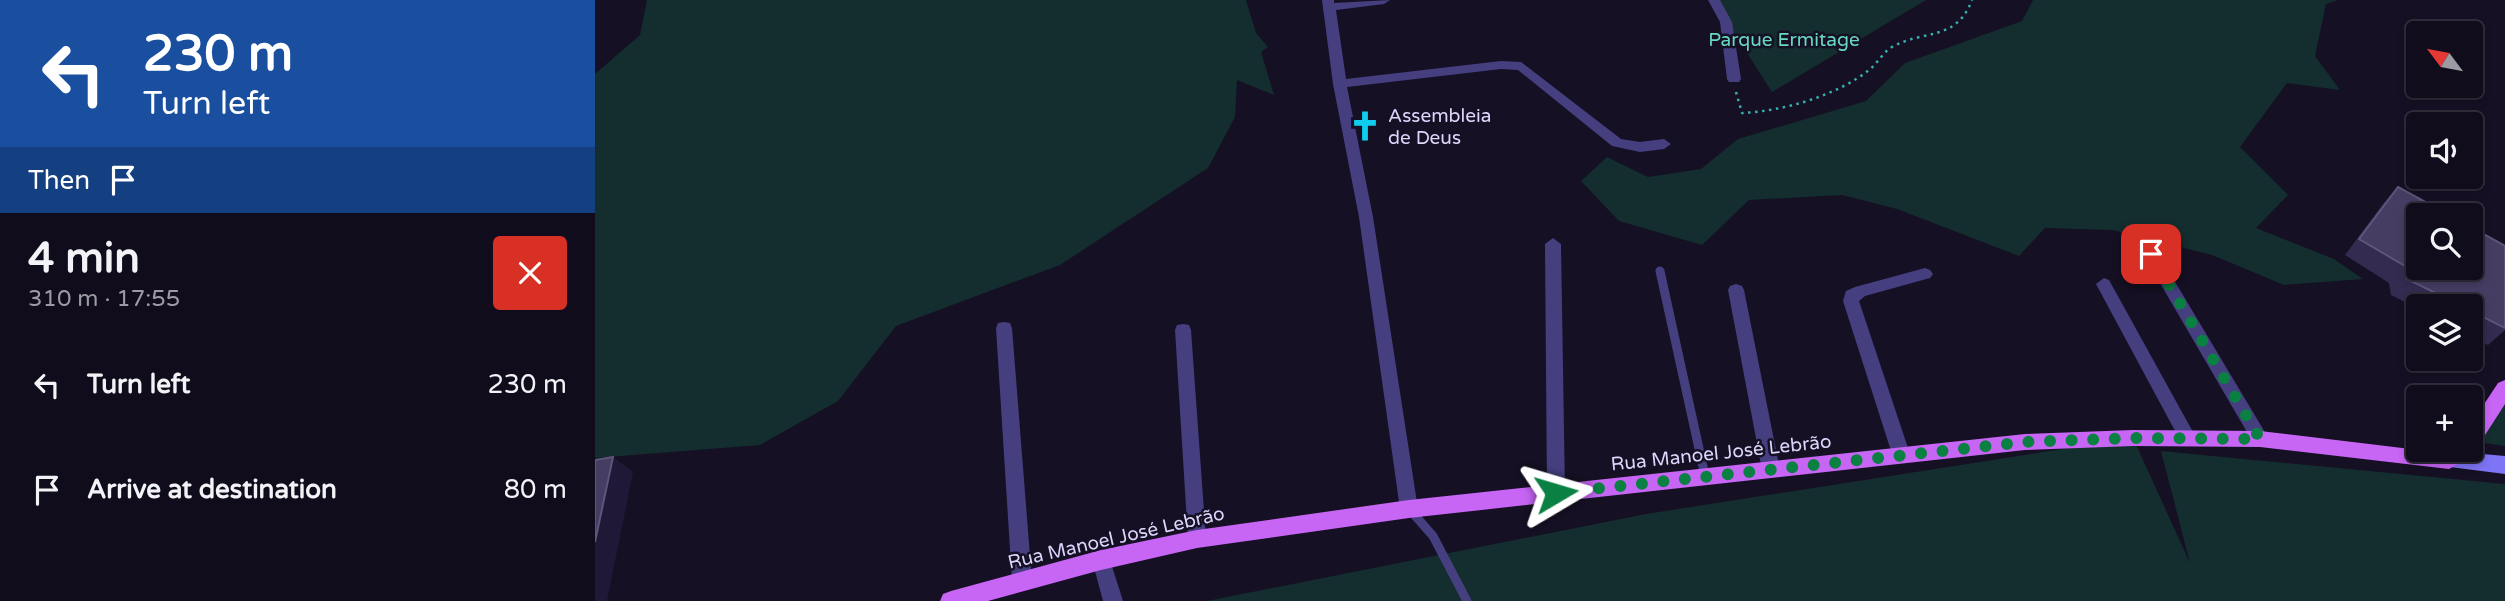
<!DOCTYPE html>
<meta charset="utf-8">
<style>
body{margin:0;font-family:"Varela Round",sans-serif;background:#1e1a28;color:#f1f3f6;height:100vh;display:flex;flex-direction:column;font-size:26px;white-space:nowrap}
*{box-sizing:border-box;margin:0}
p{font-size:23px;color:#9c9ba3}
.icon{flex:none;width:38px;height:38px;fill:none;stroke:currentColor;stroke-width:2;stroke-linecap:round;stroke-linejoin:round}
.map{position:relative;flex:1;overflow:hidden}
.side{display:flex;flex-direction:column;background:#100c1b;width:595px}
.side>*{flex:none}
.hud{background:#1a4fa0;color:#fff;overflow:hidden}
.needle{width:46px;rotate:302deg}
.buttons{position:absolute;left:1811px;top:21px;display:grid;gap:14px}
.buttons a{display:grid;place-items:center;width:77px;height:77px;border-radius:7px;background:#100c1b;box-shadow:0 4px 10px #0003,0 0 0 2px #302c3a;font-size:35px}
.pin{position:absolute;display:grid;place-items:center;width:60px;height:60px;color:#fff;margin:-30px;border-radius:14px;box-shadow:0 4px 10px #0006}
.me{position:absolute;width:77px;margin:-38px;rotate:83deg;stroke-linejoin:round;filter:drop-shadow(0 0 5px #0008)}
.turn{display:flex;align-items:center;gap:24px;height:147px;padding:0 28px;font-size:32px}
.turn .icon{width:91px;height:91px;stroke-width:2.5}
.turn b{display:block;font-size:49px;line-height:60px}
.then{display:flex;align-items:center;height:66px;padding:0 28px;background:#0003;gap:14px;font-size:26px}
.round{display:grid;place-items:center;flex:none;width:74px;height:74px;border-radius:7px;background:#1e1a28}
.head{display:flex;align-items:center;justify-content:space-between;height:119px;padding:0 28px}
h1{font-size:42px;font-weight:800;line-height:52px}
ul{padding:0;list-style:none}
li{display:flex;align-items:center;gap:21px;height:105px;padding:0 28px}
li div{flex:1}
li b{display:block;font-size:26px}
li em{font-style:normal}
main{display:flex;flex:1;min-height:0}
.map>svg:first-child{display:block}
</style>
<main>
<section class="side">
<div class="hud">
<div class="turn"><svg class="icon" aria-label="left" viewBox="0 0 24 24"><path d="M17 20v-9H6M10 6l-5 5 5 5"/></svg><div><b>230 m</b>Turn left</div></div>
<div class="then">Then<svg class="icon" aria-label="arrive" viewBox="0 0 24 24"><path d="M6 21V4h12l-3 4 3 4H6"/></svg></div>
</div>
<div class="head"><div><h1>4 min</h1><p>310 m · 17:55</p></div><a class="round" style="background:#d93025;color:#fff"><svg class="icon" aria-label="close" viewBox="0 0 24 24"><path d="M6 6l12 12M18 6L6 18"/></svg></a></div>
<ul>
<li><svg class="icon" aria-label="left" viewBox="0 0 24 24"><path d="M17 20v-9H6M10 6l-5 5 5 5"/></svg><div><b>Turn left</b></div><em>230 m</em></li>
<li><svg class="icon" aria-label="arrive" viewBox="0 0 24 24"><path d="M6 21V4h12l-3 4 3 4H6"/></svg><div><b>Arrive at destination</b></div><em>80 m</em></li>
</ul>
</section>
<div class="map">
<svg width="1910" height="601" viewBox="0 0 1910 601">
<rect width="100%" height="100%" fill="#151024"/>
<!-- green -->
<path fill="#142d2e" d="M52 0H651L661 33 673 47 666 52 679 95 642 80 640 117 613 168 465 265 301 326 243 401 165 445 0 458V74L45 35Z
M1118 0H1331L1177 92Z
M1438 0H1743L1731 4 1720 56 1745 90 1692 83 1645 147 1693 195 1661 228 1739 259 1768 279 1689 285 1617 255 1517 230 1450 228 1424 256 1302 209 1247 195 1154 200 1107 245 1024 221 986 181 1012 157 1053 177 1106 169 1143 139 1271 101 1310 63 1427 21Z
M1910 388V446L1876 441Z
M1538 438 1595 563 1566 451 1910 484V601H612L1051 514Z"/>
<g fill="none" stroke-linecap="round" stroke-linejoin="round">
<!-- path -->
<path stroke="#38afae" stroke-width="2.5" stroke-dasharray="2.5 4.5" stroke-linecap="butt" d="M1141 92 1147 113C1188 111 1241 96 1274 70 1283 63 1288 52 1297 47 1329 29 1361 42 1377 0"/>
<!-- lane -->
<path stroke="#453f80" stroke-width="9" d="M1065 271 1110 476
M816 511 838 536 872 601"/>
<!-- street -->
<path fill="#453f80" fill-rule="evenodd" d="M727 0H739V3L795 0 789 4 741 10 751 79 906 61 926 62 1026 139 1045 142 1069 139 1076 144 1069 149 1045 152 1017 146 923 70 906 69 752 87 778 217 823 509 820 515 814 517 808 515 805 509 764 217 738 84Z
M1113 0H1125L1137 22 1146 79 1144 82H1134L1132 79 1125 22Z
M958 238 966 244 970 493 967 499 961 501 955 499 952 493 950 244Z
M1556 248 1561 250 1671 434 1674 439 1671 444 1665 446 1659 444 1548 254Z
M1330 268 1335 270 1338 274 1335 278 1270 296 1264 301 1315 454 1312 459 1306 462 1300 459 1297 454 1248 301 1251 291 1260 287Z
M1509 278 1514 280 1598 432 1601 437 1598 442 1592 444 1586 442 1501 284Z
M1141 284 1147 286 1149 290 1185 470 1182 476 1176 478 1170 476 1167 470 1133 290 1135 286Z
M409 322 415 323 417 328 437 581 434 587 427 590 420 587 417 581 401 328 403 323Z
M588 324 594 325 596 330 611 539 609 545 602 548 595 545 593 539 580 330 582 325Z
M506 551 513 554 515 560 528 601H508L497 560 499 554Z"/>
<!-- secondary -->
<path fill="#7e74f6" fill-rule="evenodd" d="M1854 451 1910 456V474L1847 466 1844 460 1847 454Z"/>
<!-- primary -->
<path fill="#c765f5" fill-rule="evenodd" d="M1910 380V404L1883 446 1879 447 1877 456 1854 469 1665 447 1538 446 1430 450 814 518 602 548 506 570 393 601H345L348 594 356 591 506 550 602 530 814 500 1430 434 1538 430 1665 431 1824 450H1876V424L1903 383Z"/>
</g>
<!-- wall -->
<path fill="#342b51" d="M1803 187 1910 246V330L1893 345 1876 336V306H1824V309L1796 295 1794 283 1750 255 1788 204Z"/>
<!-- shaded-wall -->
<path fill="#201837" d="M18 457 38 472 12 601H0V542Z"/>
<!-- building -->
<path fill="#463d63" stroke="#5e557b" stroke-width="2" d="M1803 187 1854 215H1824V268H1876V227L1910 246V328L1876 311V306H1867L1812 279 1810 266 1764 239Z
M18 457 0 542V460Z"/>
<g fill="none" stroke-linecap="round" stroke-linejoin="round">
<!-- route -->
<path stroke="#0b8043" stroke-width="12" stroke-dasharray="0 21.6" d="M961 493 1430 442 1538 438 1665 439 1556 254"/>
</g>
<!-- icons -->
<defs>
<g id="church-bare" transform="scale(2.415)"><path d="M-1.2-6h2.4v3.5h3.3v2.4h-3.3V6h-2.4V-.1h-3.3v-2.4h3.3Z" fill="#10ccee" stroke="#151024" stroke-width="2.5" paint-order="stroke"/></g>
</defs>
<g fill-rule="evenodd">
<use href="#church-bare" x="770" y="126"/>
</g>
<g text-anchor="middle" stroke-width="5" stroke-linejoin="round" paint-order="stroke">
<!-- park labels -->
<g font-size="19" fill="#67d8c2" stroke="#151024">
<text x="1189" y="46">Parque Ermitage</text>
</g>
<!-- poi labels -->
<g font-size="19" fill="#ddd6fc" stroke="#151024" text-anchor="start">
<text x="793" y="122">Assembleia<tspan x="793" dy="22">de Deus</tspan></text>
</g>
<!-- street labels -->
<g font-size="19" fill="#ddd6fc" stroke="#151024">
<text transform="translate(1126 452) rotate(-6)" y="7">Rua Manoel José Lebrão</text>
<text transform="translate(521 537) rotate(-13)" y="7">Rua Manoel José Lebrão</text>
</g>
</g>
</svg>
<div class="buttons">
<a><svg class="needle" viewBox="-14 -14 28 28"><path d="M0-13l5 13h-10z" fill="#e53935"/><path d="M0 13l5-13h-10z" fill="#9c9ba3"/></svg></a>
<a><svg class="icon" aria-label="sound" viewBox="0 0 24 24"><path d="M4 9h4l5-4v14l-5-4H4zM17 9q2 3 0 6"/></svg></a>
<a><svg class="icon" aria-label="search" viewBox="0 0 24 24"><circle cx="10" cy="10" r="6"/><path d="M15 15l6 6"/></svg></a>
<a><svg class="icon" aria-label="layers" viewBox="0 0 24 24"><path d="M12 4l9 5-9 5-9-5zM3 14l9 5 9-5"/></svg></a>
<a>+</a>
</div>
<div class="pin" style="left:1556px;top:254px;background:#d93025"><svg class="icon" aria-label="arrive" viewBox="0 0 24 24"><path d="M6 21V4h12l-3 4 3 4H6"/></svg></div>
<svg class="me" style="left:961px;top:493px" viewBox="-20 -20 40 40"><path d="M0-17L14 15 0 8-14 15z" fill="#0b8043" stroke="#fff" stroke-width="4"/></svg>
</div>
</main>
